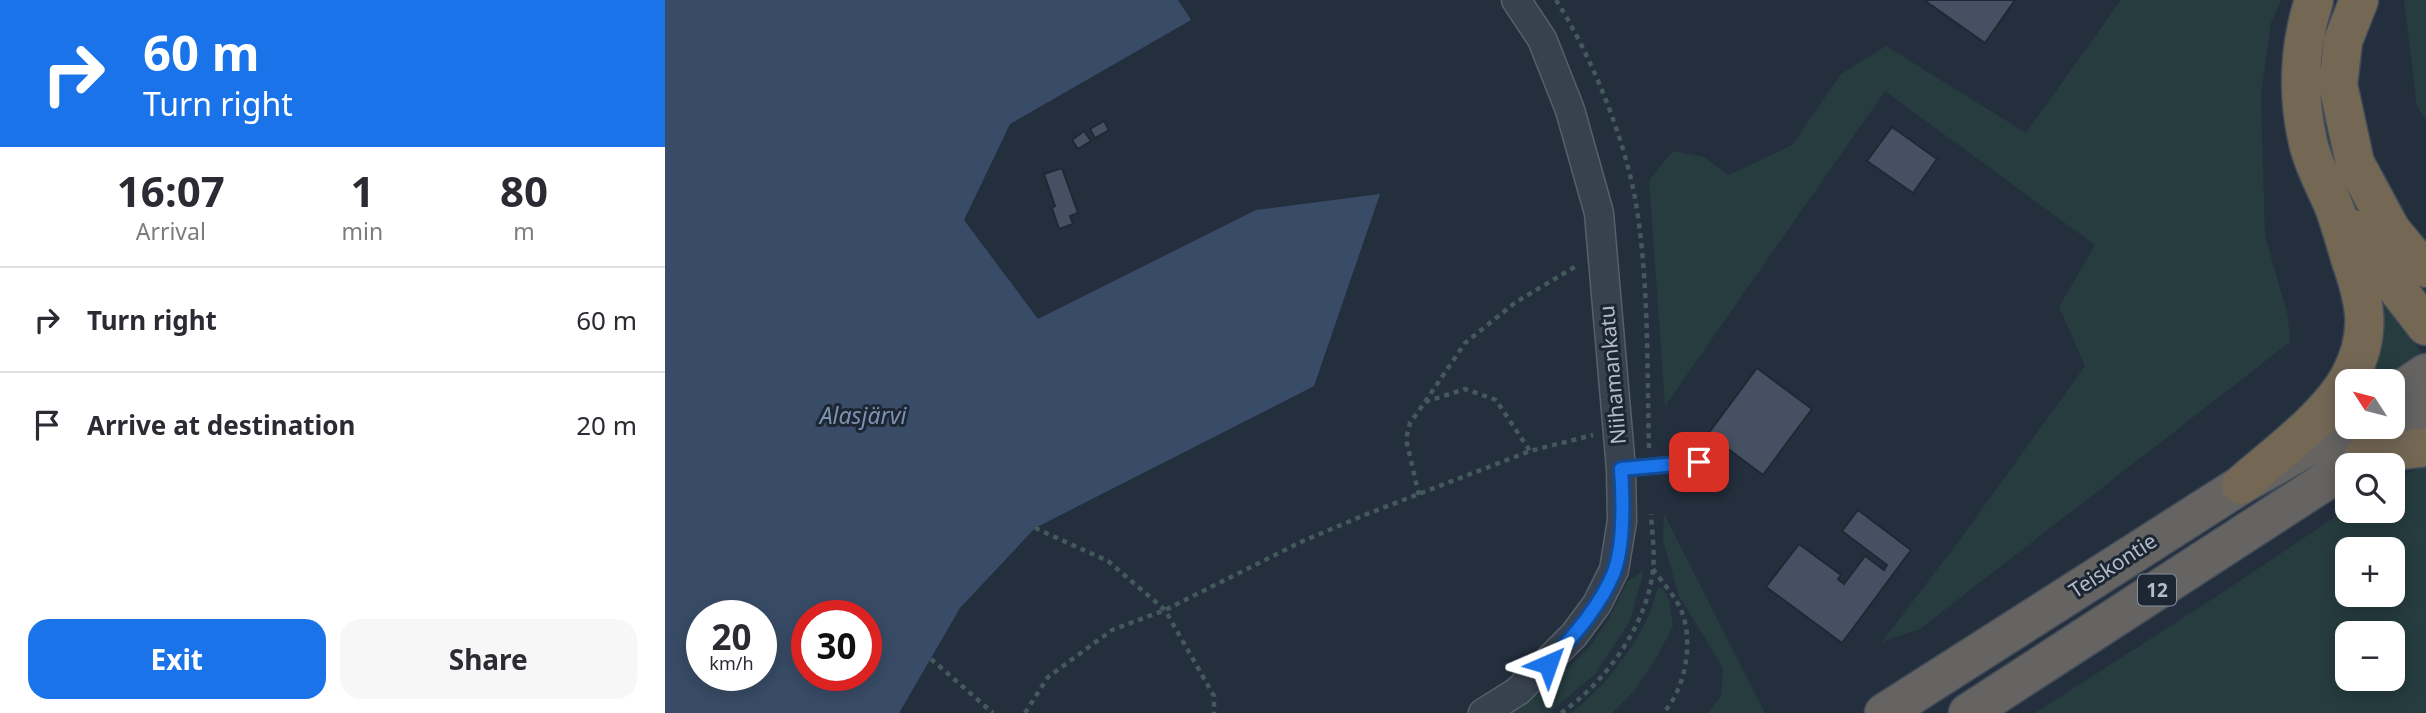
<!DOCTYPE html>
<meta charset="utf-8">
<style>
body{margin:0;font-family:"Noto Sans",sans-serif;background:#f7f7f7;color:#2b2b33;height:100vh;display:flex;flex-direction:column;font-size:26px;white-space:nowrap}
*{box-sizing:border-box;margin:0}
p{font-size:23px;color:#7c7c81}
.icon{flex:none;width:38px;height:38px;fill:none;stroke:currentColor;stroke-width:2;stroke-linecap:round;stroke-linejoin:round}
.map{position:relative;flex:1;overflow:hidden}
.drawer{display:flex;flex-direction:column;background:#fff;width:665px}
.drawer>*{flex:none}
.banner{background:#1a73e8;color:#fff;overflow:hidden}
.needle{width:46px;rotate:306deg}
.tools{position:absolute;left:1670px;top:369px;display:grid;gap:14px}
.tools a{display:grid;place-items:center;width:70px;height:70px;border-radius:14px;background:#fff;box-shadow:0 4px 18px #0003;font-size:35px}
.speed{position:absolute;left:21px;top:600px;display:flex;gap:14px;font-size:35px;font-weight:700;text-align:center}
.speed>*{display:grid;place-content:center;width:91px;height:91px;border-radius:50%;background:#fff;box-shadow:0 4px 18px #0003;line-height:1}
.speed small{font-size:18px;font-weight:400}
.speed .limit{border:10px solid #d22;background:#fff;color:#111}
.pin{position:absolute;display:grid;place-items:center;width:60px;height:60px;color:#fff;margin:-30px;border-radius:14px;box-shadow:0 4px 10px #0006}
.me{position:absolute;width:77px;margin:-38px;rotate:43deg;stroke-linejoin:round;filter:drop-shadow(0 0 5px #0008)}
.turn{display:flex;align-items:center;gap:24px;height:147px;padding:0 28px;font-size:32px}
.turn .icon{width:91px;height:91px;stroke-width:2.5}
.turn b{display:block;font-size:49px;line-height:60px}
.eta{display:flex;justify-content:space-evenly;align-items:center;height:119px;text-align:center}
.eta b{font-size:42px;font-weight:700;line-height:49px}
.button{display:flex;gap:14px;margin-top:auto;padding:14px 28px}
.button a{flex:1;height:80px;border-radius:21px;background:#1a73e8;color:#fff;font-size:28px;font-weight:700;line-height:80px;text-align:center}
.button a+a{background:#f7f7f7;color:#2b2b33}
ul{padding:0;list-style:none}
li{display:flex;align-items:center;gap:21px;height:105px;padding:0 28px;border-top:2px solid #e1e1e2}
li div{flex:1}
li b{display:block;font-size:26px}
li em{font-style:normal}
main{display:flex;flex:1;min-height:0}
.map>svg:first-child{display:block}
</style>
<main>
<section class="drawer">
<div class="banner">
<div class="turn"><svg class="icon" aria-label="right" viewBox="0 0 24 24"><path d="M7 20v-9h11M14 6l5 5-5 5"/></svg><div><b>60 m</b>Turn right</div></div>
</div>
<div class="eta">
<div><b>16:07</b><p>Arrival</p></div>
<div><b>1</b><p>min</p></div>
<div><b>80</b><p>m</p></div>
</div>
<ul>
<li><svg class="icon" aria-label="right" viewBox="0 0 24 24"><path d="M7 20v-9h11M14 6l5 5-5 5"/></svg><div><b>Turn right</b></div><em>60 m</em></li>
<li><svg class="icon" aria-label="arrive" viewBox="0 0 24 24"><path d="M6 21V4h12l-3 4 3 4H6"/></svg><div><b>Arrive at destination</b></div><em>20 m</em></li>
</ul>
<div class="button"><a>Exit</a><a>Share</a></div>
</section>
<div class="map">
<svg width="1761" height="713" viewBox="0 0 1761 713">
<rect width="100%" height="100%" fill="#242f3e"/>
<!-- green -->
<path fill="#263c3f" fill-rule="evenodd" d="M1456 0H1616L1606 23 1596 94 1600 236 1623 316 1625 342 1255 629 1217 642 1299 534 1420 366 1394 307 1430 245 1220 91 1000 406 984 180 1008 151 1039 157 1064 175 1127 145 1176 74 1221 46 1361 133Z
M1739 0H1761V120L1752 107Z
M1712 287 1757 353 1712 381 1704 382 1713 353Z
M1761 465V713H1370L1549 598 1682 509V511H1727V480ZM1682 550H1727V595H1682ZM1682 634H1727V679H1682Z
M999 514 1100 713H1043L1056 696 1058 668 1014 596 998 541Z
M979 570 965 621 930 674 884 713H847L886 684 923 649 943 620 962 582Z
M993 587 998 589 1004 600 1008 626 992 657 970 690 947 713H906C936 690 963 657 980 623 986 612 989 599 993 587Z"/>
<!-- water -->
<path fill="#394c67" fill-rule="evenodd" d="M0 0H513L526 20 345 124 299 220 373 319 591 210 715 194 649 386 370 528 295 608 234 713H0ZM37 616H96V676H37ZM142 616H201V676H142Z"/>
<!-- building -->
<path fill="#455162" stroke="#1f2835" stroke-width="2" d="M1259 0H1350L1320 43Z
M439 121 444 130 430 138 425 129Z
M1227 127 1272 159 1248 193 1202 161Z
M419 131 426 141 413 149 407 140Z
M397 168 413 213 405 216 408 224 394 229 387 208 390 206 379 174Z
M1092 368 1147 409 1098 475 1043 434Z
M1193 510 1246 550 1177 643 1101 587 1134 544 1176 575 1173 579 1179 584 1200 556 1219 570 1222 565 1177 531Z"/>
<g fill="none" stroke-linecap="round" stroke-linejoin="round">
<!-- service casing -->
<g stroke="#565f6c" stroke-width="17">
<path id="service" d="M956 469 1034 462"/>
</g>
<!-- minor casing -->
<g stroke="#565f6c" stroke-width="31">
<path id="minor" d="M818 713 853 691 909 635 932 604 949 570 957 521 956 469 934 213 905 110 877 39 851 0"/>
</g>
<!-- trunk casing -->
<g stroke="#434c59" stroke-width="41">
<path id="trunk" d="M1727 396 1761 373
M1691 461 1761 413
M1219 713 1576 485 1682 425
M1303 713 1682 467"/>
</g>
<!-- motorway casing -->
<g stroke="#434c59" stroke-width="41">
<path id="motorway" d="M1694 0 1678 41 1673 85 1690 163 1726 230 1751 260 1761 268
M1685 228 1761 326
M1700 455 1761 447
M1576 485C1611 454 1663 417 1685 376 1708 332 1700 301 1685 258 1680 241 1675 223 1669 207 1660 185 1648 165 1643 142 1632 94 1634 47 1649 0"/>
</g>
<!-- path -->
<path stroke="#44595c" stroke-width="4.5" stroke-dasharray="5 5" stroke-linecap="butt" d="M891 0C926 55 958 134 970 198 984 277 982 369 984 450
M760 402 800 343 851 302 913 265
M754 495 741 439 745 423 760 402 800 389 831 400 865 451
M370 528 443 561 500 610 549 696V713
M988 569C997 582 1010 596 1016 610 1029 640 1021 689 998 713
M266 659 328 713
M360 713 383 677 447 630 500 610 638 541 702 514 865 451 928 435
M896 713C940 683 983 624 988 569 990 552 987 532 986 514"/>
<!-- service -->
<use href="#service" stroke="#38414e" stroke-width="14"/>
<!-- minor -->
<use href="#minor" stroke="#38414e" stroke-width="28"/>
<!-- trunk -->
<use href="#trunk" stroke="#656462" stroke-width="38"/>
<!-- motorway -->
<use href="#motorway" stroke="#746855" stroke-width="38"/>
</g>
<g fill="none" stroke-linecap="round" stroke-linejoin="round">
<!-- route casing -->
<g stroke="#114b97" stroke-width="18">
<path id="route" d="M883 664C908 636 935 607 949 572 959 545 958 498 956 469L1034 462"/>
</g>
<!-- route -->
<use href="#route" stroke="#1a73e8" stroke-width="12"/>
</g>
<g text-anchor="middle" stroke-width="6" stroke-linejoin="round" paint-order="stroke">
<!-- shield labels -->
<rect fill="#1d2633" stroke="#878f9c" stroke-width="2" x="1473" y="574.5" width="38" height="31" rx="5"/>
<g font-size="19" font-weight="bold" fill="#b4bcc9">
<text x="1492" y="597">12</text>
</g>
<!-- street labels -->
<g font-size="21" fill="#b4bcc9" stroke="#1d2633">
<text transform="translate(948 375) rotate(-95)" y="7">Niihamankatu</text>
<text transform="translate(1448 566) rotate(-33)" y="7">Teiskontie</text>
</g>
<!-- water labels -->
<g font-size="23" font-style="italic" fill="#7c92b1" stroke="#1d2633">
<text x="198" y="424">Alasjärvi</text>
</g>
</g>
</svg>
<div class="tools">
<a><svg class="needle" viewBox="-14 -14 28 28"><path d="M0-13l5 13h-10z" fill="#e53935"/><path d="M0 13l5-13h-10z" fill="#7c7c81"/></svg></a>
<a><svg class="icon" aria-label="search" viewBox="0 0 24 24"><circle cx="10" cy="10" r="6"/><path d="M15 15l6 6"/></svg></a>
<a>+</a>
<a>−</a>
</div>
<div class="speed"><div>20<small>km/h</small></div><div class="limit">30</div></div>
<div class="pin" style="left:1034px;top:462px;background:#d93025"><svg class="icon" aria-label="arrive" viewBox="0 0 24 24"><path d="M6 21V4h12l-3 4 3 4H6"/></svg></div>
<svg class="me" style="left:883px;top:664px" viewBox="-20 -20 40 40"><path d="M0-17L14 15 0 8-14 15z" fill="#1a73e8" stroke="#fff" stroke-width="4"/></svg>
</div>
</main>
